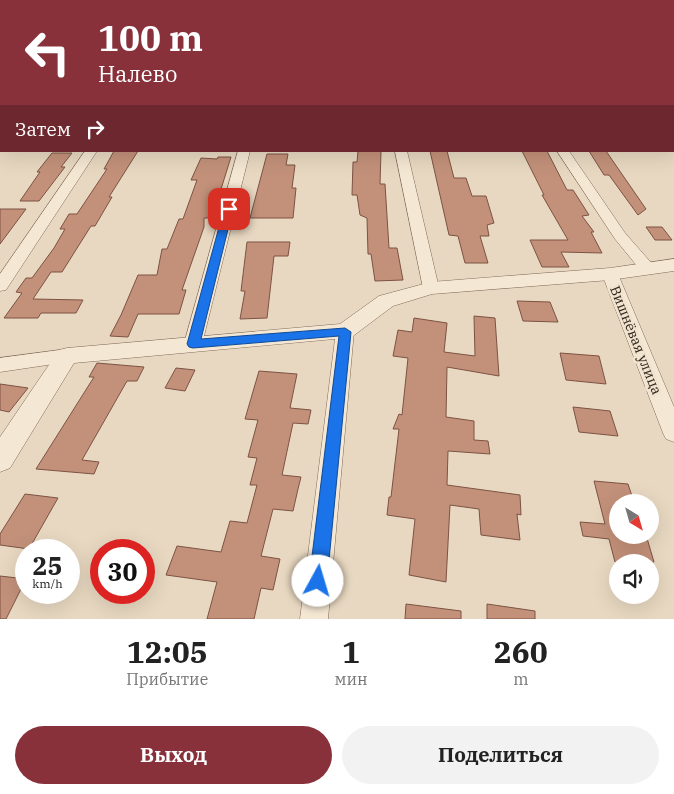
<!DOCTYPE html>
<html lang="ru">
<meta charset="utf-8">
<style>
body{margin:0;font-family:"IBM Plex Serif",serif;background:#f2f2f2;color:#222;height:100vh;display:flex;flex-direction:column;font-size:19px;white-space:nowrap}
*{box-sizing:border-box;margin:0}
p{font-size:16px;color:#767676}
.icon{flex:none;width:28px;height:28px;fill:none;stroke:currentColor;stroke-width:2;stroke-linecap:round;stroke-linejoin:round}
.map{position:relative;height:619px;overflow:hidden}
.sheet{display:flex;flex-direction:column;background:#fff;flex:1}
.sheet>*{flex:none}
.top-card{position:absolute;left:0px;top:0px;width:675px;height:152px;box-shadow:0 5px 20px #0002;background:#88313b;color:#fff;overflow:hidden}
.needle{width:32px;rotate:143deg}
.buttons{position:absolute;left:609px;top:494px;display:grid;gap:10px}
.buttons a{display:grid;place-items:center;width:50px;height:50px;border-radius:50%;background:#fff;box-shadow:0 5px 20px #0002;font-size:25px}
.speed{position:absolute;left:15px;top:539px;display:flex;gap:10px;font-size:25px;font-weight:700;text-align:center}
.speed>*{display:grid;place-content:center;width:65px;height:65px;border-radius:50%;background:#fff;box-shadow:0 5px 20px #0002;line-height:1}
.speed small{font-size:12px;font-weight:400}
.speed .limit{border:8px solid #d22;background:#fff;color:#111}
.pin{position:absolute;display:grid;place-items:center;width:42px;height:42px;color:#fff;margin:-21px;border-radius:10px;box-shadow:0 2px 8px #0006}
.me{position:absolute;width:55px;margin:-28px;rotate:6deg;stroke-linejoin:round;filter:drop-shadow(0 0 4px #0008)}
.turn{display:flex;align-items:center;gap:18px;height:105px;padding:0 15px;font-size:22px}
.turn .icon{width:65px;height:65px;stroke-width:2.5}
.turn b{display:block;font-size:35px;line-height:42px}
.then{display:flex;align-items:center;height:48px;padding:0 15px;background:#0003;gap:10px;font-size:19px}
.eta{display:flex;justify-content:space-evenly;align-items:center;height:85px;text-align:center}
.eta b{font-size:30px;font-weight:800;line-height:35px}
.primary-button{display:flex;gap:10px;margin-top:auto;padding:10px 15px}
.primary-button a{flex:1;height:58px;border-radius:30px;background:#88313b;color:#fff;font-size:20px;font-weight:800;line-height:58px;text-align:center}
.primary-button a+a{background:#f2f2f2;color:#222}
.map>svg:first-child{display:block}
</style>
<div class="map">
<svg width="674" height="619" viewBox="0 0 674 619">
<rect width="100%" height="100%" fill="#e8d8c1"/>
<!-- building -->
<path fill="#c3917a" stroke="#7c5343" d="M114 151H138L109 197H112L95 226H91L62 272H51L33 299 83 300 76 313H41L38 318H4L22 293 16 292 26 278H32L54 248 65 229H60L69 214H77L107 169H104Z
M358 151H381L380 184H385L389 248H397L403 280 375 281 371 254H368L367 218 360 215 357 195H352L353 162H357Z
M430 151H447L454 178H466L472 196H486L494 223 487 225 489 236H480L488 263H465L458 236 449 235Z
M522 151H547L567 190H573L589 215 582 216 594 232H591L602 253 561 252 569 267H542L530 240H568L542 195H544Z
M589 151H606L646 209 638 215 609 175H604Z
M52 153H72L61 167H65L39 201H20L40 172H37Z
M267 154H288L286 165H295L292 188H296L293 218H250Z
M218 157H231L212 218H204V227L182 290H186L179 314H138L128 337 110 336 121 315 138 275H157L162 249H167L179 219H183L197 180H191L201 158 217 159Z
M0 209H26L0 244Z
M646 227H662L672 240H655Z
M247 242H290L288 256H274L267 318 240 319 245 291H241Z
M517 301 550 302 558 322 523 321Z
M474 316 495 318 499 376 447 367 446 417 474 421V440L488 441 490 454 448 451 447 485 520 495 521 515 517 514 520 540 481 535 479 509 450 505 446 582 409 575 415 519 387 515 389 497H391L399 429H393L399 414 402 415 408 358 393 356 398 330 412 332 414 318 447 323 444 352 475 356Z
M560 353 599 356 606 384 566 380Z
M97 363 144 367 137 381H127L82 460 99 462 94 474 36 469 94 377H89Z
M176 368 195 370 185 391 165 388Z
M259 371 297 374 290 408 311 410 308 424 293 423 282 475 301 477 298 489 293 511 273 509 261 556 280 559 273 590 261 588 254 619H207L217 582 166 575 177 546 221 552 230 521 247 523 257 485H250L257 458 248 457 258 420 245 419Z
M0 384 28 388 9 412 0 410Z
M573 407 610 411 618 436 579 432Z
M594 481 628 484 634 502H618V535H646L654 562H615L609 539 583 536 580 522 605 524Z
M25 494 58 498 29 549 0 545V534Z
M0 576 26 579 6 619H0Z
M406 604 461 611V619H405Z
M487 604 535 611V619H487Z"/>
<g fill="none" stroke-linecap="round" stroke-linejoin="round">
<!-- minor casing -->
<g stroke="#806a5a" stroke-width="1">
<path id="minor" d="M629 0H637V1H630Z
M85 151H97L6 290 0 291V274Z
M238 151H250L202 344 200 349 193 350 186 349 184 344Z
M395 151H407L439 288 437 292 431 293 425 292 423 288Z
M557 151H569L625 233 654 266 656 269 654 272H642L615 239Z
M610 269 616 271 618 274 674 407V442L666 439 663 433 602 274 604 271Z
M345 325 351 327 354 331 328 619H300L336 331 339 327Z
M67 349 74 351 77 356 74 361 0 372V358Z"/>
</g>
<!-- tertiary casing -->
<g stroke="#806a5a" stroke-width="1">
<path id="tertiary" d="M674 259V271L610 280 432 294 393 306 353 336 345 338 74 363 10 468 0 472V437L59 350 67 348 340 324 379 296 431 282 610 268Z"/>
</g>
<!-- secondary casing -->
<g stroke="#624c3e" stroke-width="1">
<path id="secondary" d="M584 0H632L584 1Z
M0 32H1V38H0Z"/>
</g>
<!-- minor -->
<use href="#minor" fill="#f4e7d3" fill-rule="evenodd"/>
<!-- tertiary -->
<use href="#tertiary" fill="#f4e7d3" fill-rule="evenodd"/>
<!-- secondary -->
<use href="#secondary" fill="#f4e7d3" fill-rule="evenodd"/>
</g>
<!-- route -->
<path fill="#1a73e8" stroke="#114b97" d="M229 206 233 209 201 339 345 328 351 332 327 581 324 587 318 589 312 587 309 581 339 336 193 348 189 347 187 344 224 209Z"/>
<g text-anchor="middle" stroke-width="5" stroke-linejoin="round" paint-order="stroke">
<!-- street labels -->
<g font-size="14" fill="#31251d" stroke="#f1e4cf">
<text transform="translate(636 340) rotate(68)" y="5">Вишнёвая улица</text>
</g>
</g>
</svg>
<div class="buttons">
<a><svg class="needle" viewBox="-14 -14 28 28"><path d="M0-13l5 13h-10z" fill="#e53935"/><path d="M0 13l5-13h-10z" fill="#767676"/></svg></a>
<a><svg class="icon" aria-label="sound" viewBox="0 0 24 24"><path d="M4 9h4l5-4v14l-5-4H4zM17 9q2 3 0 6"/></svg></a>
</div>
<div class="speed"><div>25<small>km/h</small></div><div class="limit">30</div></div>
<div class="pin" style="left:229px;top:209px;background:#d93025"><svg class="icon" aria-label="arrive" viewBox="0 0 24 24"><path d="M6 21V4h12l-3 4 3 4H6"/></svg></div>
<svg class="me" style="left:318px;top:581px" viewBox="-20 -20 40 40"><circle r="19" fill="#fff"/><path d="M0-13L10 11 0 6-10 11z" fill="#1a73e8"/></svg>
<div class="top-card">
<div class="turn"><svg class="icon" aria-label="left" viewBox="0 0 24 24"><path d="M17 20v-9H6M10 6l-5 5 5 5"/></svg><div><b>100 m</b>Налево</div></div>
<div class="then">Затем<svg class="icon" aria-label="right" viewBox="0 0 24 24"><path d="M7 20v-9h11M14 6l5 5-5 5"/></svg></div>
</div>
</div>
<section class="sheet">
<div class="eta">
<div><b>12:05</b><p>Прибытие</p></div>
<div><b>1</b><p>мин</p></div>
<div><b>260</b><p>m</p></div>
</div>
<div class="primary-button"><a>Выход</a><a>Поделиться</a></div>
</section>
